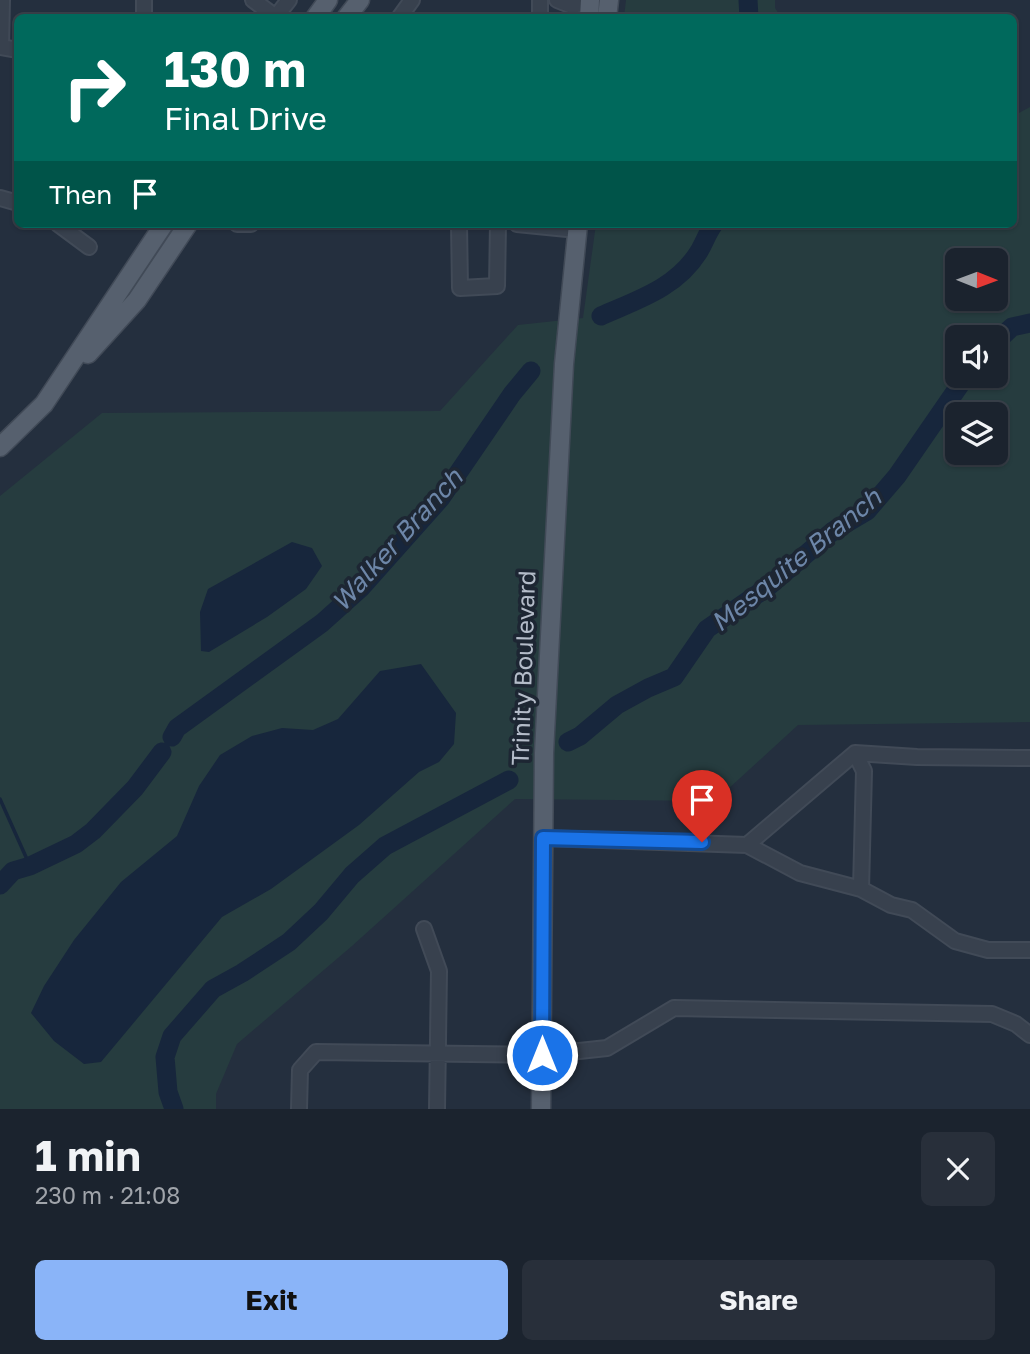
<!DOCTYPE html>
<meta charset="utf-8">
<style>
body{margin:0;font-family:"Golos Text",sans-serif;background:#282f3a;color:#f1f3f6;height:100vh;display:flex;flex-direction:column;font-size:26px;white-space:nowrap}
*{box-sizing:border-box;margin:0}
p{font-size:23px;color:#a0a4aa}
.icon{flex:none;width:38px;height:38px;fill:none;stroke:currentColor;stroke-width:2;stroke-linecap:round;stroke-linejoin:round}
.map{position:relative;height:1109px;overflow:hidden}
.sheet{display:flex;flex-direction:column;background:#1b232e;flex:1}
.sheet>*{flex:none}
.top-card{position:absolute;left:14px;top:14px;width:1003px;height:214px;border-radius:10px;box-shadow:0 2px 5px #0004,0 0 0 2px #39404a;background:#00695c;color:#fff;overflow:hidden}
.needle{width:46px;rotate:91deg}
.tools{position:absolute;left:945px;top:248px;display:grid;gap:14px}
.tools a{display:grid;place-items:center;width:63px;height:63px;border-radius:10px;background:#1b232e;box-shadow:0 2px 5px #0004,0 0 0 2px #39404a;font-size:35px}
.pin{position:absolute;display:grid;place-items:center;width:60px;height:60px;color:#fff;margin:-72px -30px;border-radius:50% 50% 50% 0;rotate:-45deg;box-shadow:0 0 7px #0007}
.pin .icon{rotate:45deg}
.me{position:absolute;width:77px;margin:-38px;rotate:0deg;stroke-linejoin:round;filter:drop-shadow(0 0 5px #0008)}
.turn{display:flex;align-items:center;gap:24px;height:147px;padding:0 35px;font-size:32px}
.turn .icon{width:91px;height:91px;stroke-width:2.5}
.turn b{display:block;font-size:49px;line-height:60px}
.then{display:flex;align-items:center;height:66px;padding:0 35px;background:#0003;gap:14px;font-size:26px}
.round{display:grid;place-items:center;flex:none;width:74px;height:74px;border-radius:10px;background:#282f3a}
.head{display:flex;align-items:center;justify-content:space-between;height:119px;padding:0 35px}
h1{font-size:42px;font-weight:700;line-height:52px}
.action{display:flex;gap:14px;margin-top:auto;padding:14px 35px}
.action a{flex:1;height:80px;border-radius:10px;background:#8ab4f8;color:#111;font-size:28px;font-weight:700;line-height:80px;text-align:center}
.action a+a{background:#282f3a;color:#f1f3f6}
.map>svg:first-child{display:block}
</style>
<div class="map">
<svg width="1030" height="1109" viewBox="0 0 1030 1109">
<rect width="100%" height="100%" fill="#242f3e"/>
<!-- green -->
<path fill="#263c3f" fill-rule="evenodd" d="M626 0H775V8L781 17H624Z
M1030 107V722L798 725 715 801 515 799 352 946 237 1044 216 1094V1109H0V496L102 413 440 411 518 325 583 318 596 224H1013V116ZM957 261H996V299H957ZM957 338H996V376H957ZM957 415H996V453H957Z"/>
<!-- water -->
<path fill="#17263c" d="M292 542 312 548 322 566 306 589 267 617 209 652 201 651 200 612 208 589Z
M421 664 456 713 454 744 439 762 419 772 359 825 271 889 222 917 101 1062 84 1064 54 1041 31 1013 44 986 74 940 121 882 177 836 199 786 220 755 252 736 282 728 313 730 338 719 380 671Z"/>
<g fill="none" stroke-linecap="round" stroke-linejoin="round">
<!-- stream -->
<path stroke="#17263c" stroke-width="3.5" d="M0 799 30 866"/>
<!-- river -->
<path stroke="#17263c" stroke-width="19" d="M748 0 749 18
M601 316C637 300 676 288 698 253 704 244 707 233 714 224
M996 342 1012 327 1030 323
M172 737 177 728 322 623 361 588 441 498 512 394 531 371
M568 742 580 736 617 705 648 688 674 677 707 629 769 586 833 531 867 511 897 476 966 376
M0 885 13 871 30 866 76 844 93 831 135 788 162 752
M174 1109 168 1092 165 1057 172 1036 213 989 242 973 289 942 321 912 352 875 385 846 509 780"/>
<!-- minor casing -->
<g stroke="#414a57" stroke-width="18">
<path id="minor" d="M144 0V18
M253 0 273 15 278 14 289 0
M557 0 572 6 590 2
M399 18 412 0
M540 18V0
M0 47 18 50
M1 47 2 0
M0 198 18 203
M58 224 89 247
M237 224H251
M459 224 460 288 497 286 498 224
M517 224 577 230
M855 753 917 757 1030 758
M543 838 747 845 800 873 861 889 864 771 855 753 747 845
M861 889 891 905 912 910 955 941 988 950H1030
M424 929 439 971 437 1109
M299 1109 300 1070 316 1052 542 1055 607 1048 674 1008 992 1014 1016 1024 1030 1035"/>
</g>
<!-- major casing -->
<g stroke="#414a57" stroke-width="21">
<path id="major" d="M315 18 328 0
M346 18 360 0
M589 18 590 0
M607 18 609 0
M88 354 137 300 188 224
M0 447 44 404 164 224
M541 1109 544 753 564 364 578 224"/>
</g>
<!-- minor -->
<use href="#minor" stroke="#38414e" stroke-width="14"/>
<!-- major -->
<use href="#major" stroke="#56606e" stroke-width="18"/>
</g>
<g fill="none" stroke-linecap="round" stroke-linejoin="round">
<!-- route casing -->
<g stroke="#114b97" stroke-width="18">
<path id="route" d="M542 1055 543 838 702 842"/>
</g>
<!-- route -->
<use href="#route" stroke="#1a73e8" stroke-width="12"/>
</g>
<g text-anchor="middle" stroke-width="7" stroke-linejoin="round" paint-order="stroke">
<!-- street labels -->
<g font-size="24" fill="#b4bcc9" stroke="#1d2633">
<text transform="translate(524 668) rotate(-88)" y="8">Trinity Boulevard</text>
</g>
<!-- water labels -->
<g font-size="26" font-style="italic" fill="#6d86a8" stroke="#1d2633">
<text transform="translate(397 540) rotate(-48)" y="9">Walker Branch</text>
<text transform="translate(796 560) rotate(-39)" y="9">Mesquite Branch</text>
</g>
</g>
</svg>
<div class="tools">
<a><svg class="needle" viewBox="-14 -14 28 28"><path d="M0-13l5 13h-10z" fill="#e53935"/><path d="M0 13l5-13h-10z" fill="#a0a4aa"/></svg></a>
<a><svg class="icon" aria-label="sound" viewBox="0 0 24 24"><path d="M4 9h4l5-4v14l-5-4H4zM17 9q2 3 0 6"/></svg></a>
<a><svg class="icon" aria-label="layers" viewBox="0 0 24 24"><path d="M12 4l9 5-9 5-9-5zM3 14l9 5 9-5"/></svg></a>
</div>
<div class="pin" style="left:702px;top:842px;background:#d93025"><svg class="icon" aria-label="arrive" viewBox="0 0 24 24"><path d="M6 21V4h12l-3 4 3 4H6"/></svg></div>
<svg class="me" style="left:542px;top:1055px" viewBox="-20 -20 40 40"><circle r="17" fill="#1a73e8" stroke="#fff" stroke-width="3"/><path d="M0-11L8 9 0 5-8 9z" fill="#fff"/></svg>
<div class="top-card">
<div class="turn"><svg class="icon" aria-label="right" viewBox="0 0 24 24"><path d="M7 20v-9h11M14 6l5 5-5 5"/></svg><div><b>130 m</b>Final Drive</div></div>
<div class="then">Then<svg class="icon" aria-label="arrive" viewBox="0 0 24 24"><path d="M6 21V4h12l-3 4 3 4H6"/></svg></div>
</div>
</div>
<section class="sheet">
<div class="head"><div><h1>1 min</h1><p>230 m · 21:08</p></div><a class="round"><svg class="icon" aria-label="close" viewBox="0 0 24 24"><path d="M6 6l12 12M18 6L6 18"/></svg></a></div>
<div class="action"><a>Exit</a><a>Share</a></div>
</section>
